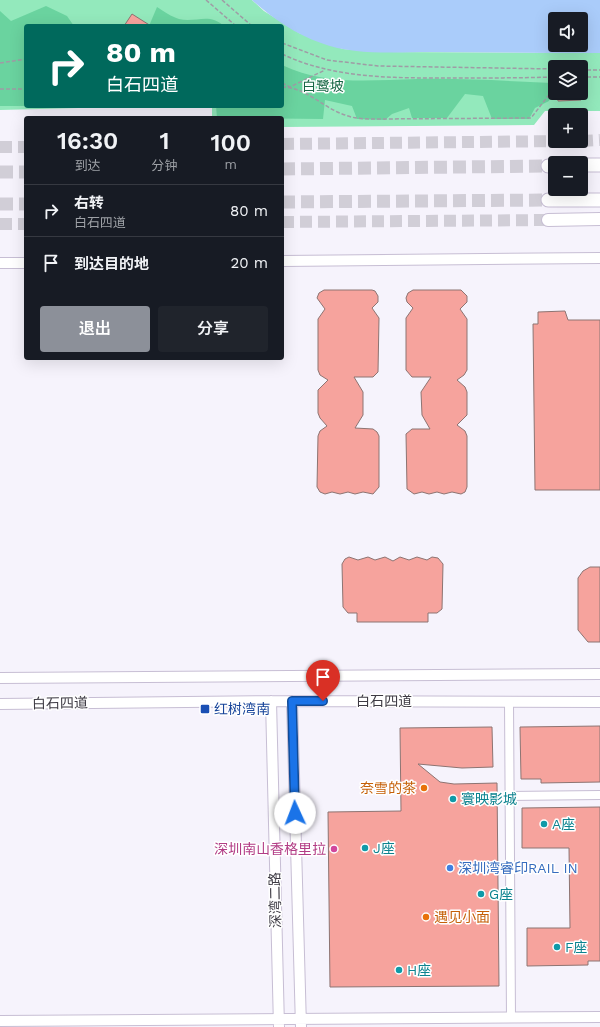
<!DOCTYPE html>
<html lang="zh">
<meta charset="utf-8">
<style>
body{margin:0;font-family:"Work Sans","Noto Sans SC",sans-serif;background:#20242c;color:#f1f3f6;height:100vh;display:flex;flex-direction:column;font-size:15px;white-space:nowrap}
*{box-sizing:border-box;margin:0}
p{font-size:13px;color:#9ea1a6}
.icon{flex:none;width:22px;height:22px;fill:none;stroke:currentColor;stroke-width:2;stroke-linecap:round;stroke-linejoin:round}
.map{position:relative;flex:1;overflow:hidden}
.panel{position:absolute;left:24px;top:116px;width:260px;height:244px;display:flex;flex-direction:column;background:#171b24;border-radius:4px;box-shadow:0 4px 16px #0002}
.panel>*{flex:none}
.hud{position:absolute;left:24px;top:24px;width:260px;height:84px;border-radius:4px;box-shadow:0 4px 16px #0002;background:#00695c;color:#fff;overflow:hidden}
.buttons{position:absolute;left:548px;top:12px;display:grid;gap:8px}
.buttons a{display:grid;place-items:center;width:40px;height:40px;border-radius:4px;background:#171b24;box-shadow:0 4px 16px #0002;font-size:20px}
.pin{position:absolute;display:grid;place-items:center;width:34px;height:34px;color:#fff;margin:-41px -17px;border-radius:50% 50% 50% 0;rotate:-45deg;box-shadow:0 0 4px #0007}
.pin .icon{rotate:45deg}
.me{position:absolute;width:44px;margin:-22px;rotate:358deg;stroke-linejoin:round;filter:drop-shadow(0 0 3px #0008)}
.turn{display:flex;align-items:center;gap:14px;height:84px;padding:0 16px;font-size:18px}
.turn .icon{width:52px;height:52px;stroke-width:2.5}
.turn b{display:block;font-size:28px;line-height:34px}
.eta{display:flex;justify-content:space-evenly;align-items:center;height:68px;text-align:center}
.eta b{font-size:24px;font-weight:600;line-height:28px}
.cta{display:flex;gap:8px;margin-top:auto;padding:8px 16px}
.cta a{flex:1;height:46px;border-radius:4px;background:#8c9099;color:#fff;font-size:16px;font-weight:600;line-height:46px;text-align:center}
.cta a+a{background:#20242c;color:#f1f3f6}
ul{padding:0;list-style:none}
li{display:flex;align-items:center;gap:12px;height:52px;padding:0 16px;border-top:1px solid #363941}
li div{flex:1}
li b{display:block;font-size:15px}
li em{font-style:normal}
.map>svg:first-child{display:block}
</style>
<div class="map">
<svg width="600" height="1027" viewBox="0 0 600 1027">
<rect width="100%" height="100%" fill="#f6f3fc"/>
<!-- green -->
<path fill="#93e9bc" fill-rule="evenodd" d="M0 0H252L264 11 299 33 343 49 384 52 600 53V111H545L534 125 282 127V118H212V106H282V26H26V106H157L0 110ZM555 67H581V93H555Z"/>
<!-- forest -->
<path fill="#6ad39f" d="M46 6 67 16 74 26H26V106H0V11L11 21Z
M157 7C163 11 172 17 179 19 196 23 209 12 224 26H149Z
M282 65C325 86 371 80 417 79 462 78 507 81 552 83L549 101 535 108 529 119H492L483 96 465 94 447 118H412L409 108 392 114 385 120 357 119 352 106 325 100 323 119 217 118 216 106H282Z"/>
<!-- water -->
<path fill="#aaccfa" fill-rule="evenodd" d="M252 0H600V53C544 53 488 52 433 52 397 52 355 56 321 43 295 34 272 18 252 0ZM555 19H581V45H555Z"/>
<!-- building -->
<path fill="#f6a39d" stroke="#8d7472" d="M132 14 151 26H124Z
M557 93H581V100L558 101Z
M324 290H372L375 291 378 296V302L372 308 379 318 378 372 373 377H354L363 392V415L355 428 373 429 377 432 379 436V487L373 494 363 492 355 494 348 492 340 494 332 492 325 494 320 492 317 487 318 436 320 431 327 426 320 418 318 413V390L328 380 320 375 318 370V319L325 309 317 298 319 293Z
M413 290H461L467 296V302L460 309 467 319V370L464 375 457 380 465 387 467 392V415L457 425 465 431 467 436V487L465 492 461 494 452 492 444 494 437 492 429 494 422 492 414 494 407 489 406 434 412 429H430L422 415 421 392 431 377H412L406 370V318L413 308 407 302 406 298 408 293Z
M565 311 568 320H600V490H535L533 324H538V312Z
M349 557 358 560 368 557 375 560 385 557 393 561 400 557 409 560 417 557 427 560 432 557 438 558 443 564 442 609 437 613H428V622H357V613H348L343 607 342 564 345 559Z
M590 567H600V642H588L578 630V578L583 571Z
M600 726V782L541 783V779H521L520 727Z
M492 727 493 767 462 768 418 764 440 782 454 784 497 783 499 986 330 987 328 812 401 811 400 728Z
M600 807V961H588V965L527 966V928H570L569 848H522V808Z"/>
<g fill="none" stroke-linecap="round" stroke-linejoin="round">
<!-- primary-tunnel -->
<path stroke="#d1ced7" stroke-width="12" stroke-dasharray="12 6" stroke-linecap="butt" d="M581 141 600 140
M282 144 568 141
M0 147H26
M282 222 548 220
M0 224H26"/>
<!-- trunk-tunnel -->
<path stroke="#d1ced7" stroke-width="13" stroke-dasharray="13 6" stroke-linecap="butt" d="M282 169 548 166
M0 172H26
M282 202 548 200
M0 204H26"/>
<!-- minor casing -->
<g stroke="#c7bed4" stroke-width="10">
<path id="minor" d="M509 702 511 1018
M509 796 600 795"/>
</g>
<!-- tertiary casing -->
<g stroke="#c7bed4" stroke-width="12">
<path id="tertiary" d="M282 261 600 258
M0 263H26
M0 678 600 674
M271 701 279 1027
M292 701 301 1027
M0 704 271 701 600 702
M0 1021 600 1017"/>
</g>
<!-- primary casing -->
<g stroke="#c7bed4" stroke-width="14">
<path id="primary" d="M548 220 600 219"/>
</g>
<!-- trunk casing -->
<g stroke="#c7bed4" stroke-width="15">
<path id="trunk" d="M581 165H600
M548 166H555
M548 200H600"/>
</g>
<!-- path -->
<path stroke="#9f9ca5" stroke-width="1.5" stroke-dasharray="4 2" stroke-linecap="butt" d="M206 0 236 26
M222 0 252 26
M282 43 327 60 378 66 555 69
M282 54C334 79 395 78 452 78 486 78 521 78 555 77
M0 63 26 59
M581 70H600
M581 77H600
M282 83 290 87 325 70
M282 87C306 87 323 108 345 115 355 119 366 119 376 119L531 118 555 87
M0 89H26"/>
<!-- minor -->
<use href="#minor" stroke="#fff" stroke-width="8"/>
<!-- tertiary -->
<use href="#tertiary" stroke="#fff" stroke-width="10"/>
<!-- primary -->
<use href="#primary" stroke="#fff" stroke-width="12"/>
<!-- trunk -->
<use href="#trunk" stroke="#fff" stroke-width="13"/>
</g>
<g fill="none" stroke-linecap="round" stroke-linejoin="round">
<!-- route casing -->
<g stroke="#114b97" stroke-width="10">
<path id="route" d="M295 813 292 701H323"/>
</g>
<!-- route -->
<use href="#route" stroke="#1a73e8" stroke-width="7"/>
</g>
<!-- markers -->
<rect fill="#1a4fb4" stroke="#fff" stroke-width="1.5" x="200" y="704" width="10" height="10" rx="2"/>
<g fill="#e8710a" stroke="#fff" stroke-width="1.5">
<circle cx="424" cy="788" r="4"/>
<circle cx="426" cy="917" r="4"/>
</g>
<g fill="#0f9aa8" stroke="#fff" stroke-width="1.5">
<circle cx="453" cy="799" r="4"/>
<circle cx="544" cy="824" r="4"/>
<circle cx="365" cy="848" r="4"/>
<circle cx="481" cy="894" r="4"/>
<circle cx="557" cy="947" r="4"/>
<circle cx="399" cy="970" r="4"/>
</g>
<circle fill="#d1479c" stroke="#fff" stroke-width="1.5" cx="334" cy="849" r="4"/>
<circle fill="#3f7fe0" stroke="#fff" stroke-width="1.5" cx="450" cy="868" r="4"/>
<g text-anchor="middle" stroke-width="3" stroke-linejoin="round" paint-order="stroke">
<!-- park labels -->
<g font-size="14" fill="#186745" stroke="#fff">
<text x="323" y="91">白鹭坡</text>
</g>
<!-- street labels -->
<g font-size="14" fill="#3e3b44" stroke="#fff">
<text x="384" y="706">白石四道</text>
<text transform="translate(60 703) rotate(-1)" y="5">白石四道</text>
<text transform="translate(275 900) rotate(-91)" y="5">深湾二路</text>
</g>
<!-- transit labels -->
<g font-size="14" fill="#164399" stroke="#fff" text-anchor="start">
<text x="214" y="714">红树湾南</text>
</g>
<!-- food labels -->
<g font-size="14" fill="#c56008" stroke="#fff" text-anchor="end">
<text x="416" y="793">奈雪的茶</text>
<text x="434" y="922" text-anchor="start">遇见小面</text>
</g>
<!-- culture labels -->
<g font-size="14" fill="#0d838f" stroke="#fff" text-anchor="start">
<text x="461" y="804">寰映影城</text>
<text x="552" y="829">A座</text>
<text x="373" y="853">J座</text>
<text x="489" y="899">G座</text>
<text x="565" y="952">F座</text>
<text x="407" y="975">H座</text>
</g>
<!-- hotel labels -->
<g font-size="14" fill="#b23c85" stroke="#fff" text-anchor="end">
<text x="326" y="854">深圳南山香格里拉</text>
</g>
<!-- shop labels -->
<g font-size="14" fill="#366cbe" stroke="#fff" text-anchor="start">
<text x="458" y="873">深圳湾睿印RAIL IN</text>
</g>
</g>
</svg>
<div class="buttons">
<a><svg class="icon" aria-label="sound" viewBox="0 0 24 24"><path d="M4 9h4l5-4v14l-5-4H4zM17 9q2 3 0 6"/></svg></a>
<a><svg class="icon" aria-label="layers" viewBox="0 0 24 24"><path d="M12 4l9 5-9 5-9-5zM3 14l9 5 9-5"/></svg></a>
<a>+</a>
<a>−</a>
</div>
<div class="pin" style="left:323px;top:701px;background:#d93025"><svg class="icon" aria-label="arrive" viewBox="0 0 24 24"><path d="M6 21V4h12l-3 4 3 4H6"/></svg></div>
<svg class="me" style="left:295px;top:813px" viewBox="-20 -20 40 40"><circle r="19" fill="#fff"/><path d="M0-13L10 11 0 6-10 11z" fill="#1a73e8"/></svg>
<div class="hud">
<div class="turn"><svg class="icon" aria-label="right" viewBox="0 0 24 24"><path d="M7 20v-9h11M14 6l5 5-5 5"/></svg><div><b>80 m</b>白石四道</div></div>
</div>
<section class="panel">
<div class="eta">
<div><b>16:30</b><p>到达</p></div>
<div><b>1</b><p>分钟</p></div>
<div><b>100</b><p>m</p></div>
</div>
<ul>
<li><svg class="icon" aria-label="right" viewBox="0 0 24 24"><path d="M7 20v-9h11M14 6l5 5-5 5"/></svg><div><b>右转</b><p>白石四道</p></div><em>80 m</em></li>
<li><svg class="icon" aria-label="arrive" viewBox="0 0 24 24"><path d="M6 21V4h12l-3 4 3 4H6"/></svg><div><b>到达目的地</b></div><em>20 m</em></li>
</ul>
<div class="cta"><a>退出</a><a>分享</a></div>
</section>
</div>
